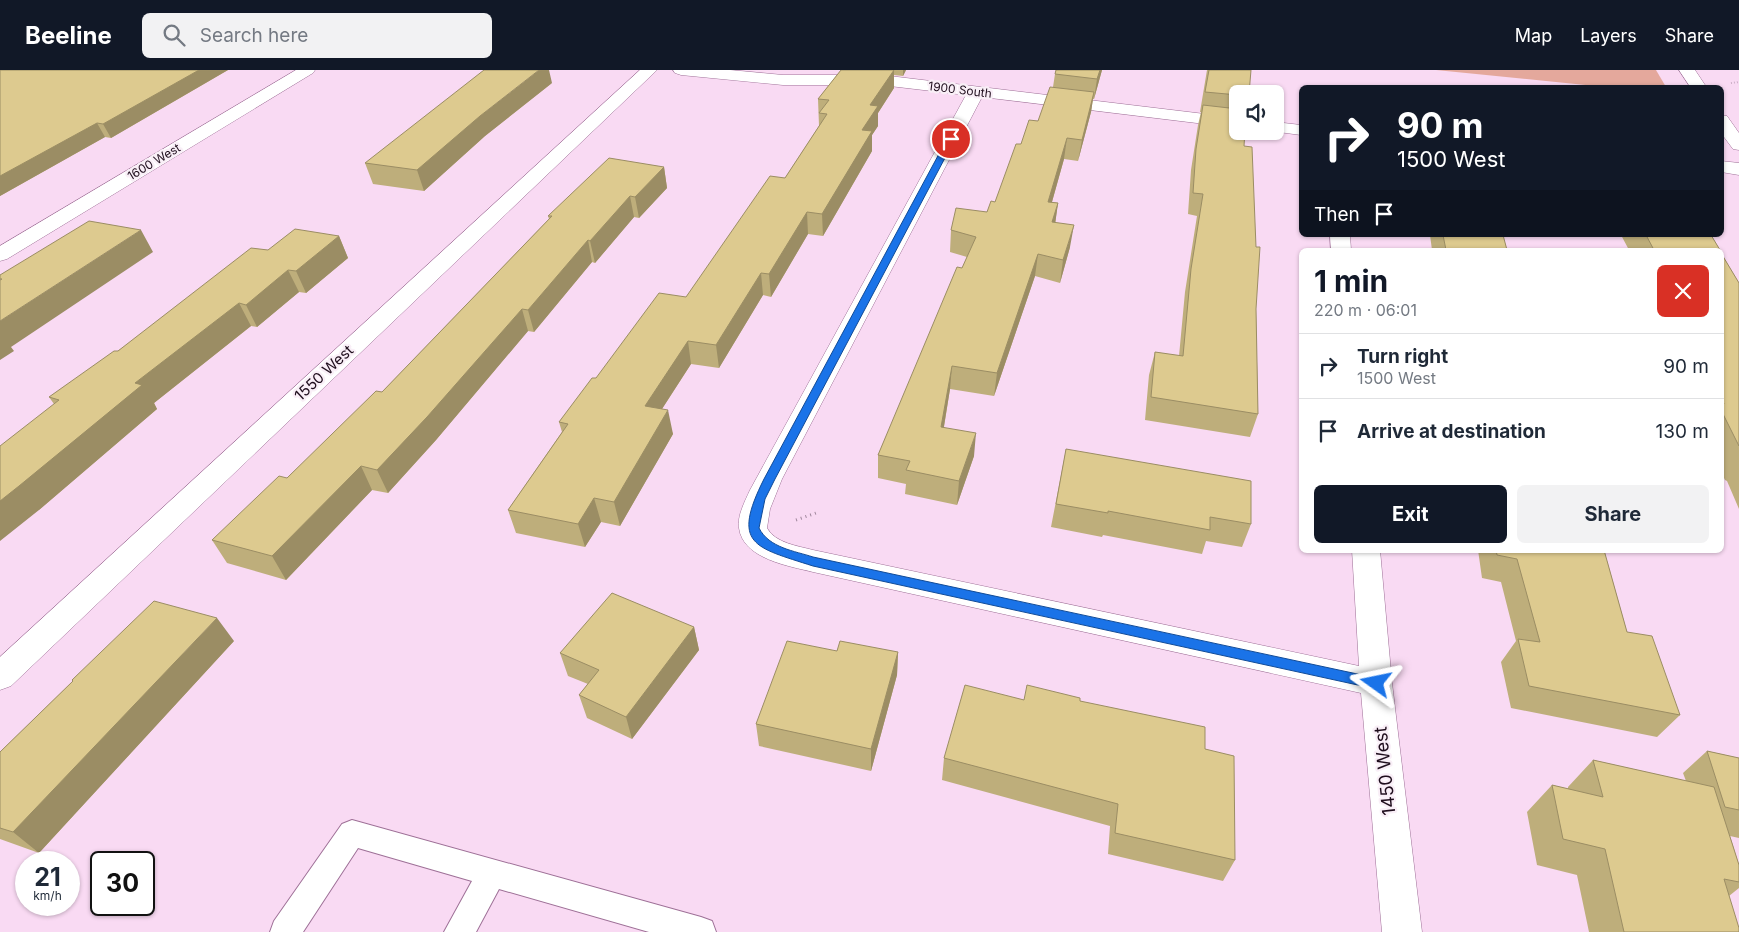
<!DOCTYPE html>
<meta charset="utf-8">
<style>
body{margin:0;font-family:Inter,sans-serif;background:#f2f2f3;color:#1f2937;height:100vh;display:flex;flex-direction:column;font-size:19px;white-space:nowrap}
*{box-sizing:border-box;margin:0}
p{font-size:16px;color:#747a83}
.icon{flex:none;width:28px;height:28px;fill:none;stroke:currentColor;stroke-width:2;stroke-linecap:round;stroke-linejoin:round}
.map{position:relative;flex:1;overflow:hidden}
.sheet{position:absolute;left:1299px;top:178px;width:425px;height:305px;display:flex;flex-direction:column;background:#fff;border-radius:8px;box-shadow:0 1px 4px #0004}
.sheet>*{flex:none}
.hud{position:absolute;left:1299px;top:15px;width:425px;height:152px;border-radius:8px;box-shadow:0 1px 4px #0004;background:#111827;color:#fff;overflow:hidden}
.buttons{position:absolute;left:1229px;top:15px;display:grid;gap:10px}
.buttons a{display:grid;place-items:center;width:55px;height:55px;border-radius:8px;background:#fff;box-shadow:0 1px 4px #0004;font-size:25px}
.speed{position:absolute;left:15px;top:781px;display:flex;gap:10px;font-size:25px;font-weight:700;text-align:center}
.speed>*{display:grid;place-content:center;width:65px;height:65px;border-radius:50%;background:#fff;box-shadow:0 1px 4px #0004;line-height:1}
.speed small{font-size:12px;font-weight:400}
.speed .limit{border:2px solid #111;border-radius:8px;background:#fff;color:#111}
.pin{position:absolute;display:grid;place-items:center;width:42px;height:42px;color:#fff;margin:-21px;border:2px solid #fff;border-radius:50%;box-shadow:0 1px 5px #0007}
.me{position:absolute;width:55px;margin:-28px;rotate:282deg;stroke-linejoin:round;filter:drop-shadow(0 0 4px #0008)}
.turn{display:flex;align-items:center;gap:18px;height:105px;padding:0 15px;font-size:22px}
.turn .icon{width:65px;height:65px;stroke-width:2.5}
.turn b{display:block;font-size:35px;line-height:42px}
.then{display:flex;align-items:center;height:48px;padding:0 15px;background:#0003;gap:10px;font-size:19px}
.round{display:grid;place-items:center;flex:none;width:52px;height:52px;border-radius:8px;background:#f2f2f3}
.head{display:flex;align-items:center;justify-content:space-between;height:85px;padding:0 15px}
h1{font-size:30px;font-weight:700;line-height:38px;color:#111827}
.cta{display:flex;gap:10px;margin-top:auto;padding:10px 15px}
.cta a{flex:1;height:58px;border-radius:8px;background:#111827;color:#fff;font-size:20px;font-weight:700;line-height:58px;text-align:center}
.cta a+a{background:#f2f2f3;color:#1f2937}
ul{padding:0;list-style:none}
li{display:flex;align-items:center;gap:15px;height:65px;padding:0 15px;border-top:1px solid #e0e1e3}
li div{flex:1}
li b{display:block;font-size:19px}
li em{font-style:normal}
header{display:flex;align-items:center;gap:30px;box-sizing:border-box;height:70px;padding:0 25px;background:#111827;color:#fff}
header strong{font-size:24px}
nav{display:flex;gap:28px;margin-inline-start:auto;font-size:18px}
.search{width:350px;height:45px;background:#f2f2f3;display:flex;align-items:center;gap:12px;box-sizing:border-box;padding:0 18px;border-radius:8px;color:#747a83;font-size:19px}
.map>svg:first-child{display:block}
</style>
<header>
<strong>Beeline</strong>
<div class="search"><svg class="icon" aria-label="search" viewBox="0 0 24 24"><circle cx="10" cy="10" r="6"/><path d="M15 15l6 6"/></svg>Search here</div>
<nav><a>Map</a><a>Layers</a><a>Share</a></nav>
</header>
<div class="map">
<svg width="1739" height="862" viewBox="0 0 1739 862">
<rect width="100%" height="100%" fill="#f9daf3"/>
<!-- green -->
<path fill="#e4a89c" d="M1436 0H1656L1666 17H1605Z"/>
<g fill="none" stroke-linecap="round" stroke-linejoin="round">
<!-- service casing -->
<g stroke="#9e7097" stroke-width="2">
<path id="service" d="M352 750 701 847 712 851 716 862H649L499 819 476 862H444L472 811 358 778 303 862H270L274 851 342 754Z"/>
</g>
<!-- minor casing -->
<g stroke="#9e7097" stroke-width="1">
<path id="minor" d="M296 0H315L313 3 7 189 0 191V176Z
M640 0H657L11 616 0 620V587Z
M673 0H730L783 5H881L1238 48V58L982 27 782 409 770 439 767 458C775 473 798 476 813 480L1359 596 1352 480H1380L1392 613 1422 862H1382L1361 623 813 502C789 496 743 489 739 458 737 446 745 431 750 420L966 25 881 15H783L681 5 675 3Z
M1679 0H1695L1707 18H1691Z
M1721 45 1727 46 1739 63V80L1733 79 1721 63Z
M1275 52 1301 55V65L1271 61H1275Z
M1721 91 1739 93V105L1721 102Z
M1330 165H1350L1351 180H1331Z"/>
</g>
<!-- path-far1 -->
<path stroke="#a0879c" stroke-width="2" stroke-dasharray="0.5 2.5" stroke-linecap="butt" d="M1731 13 1739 12"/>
<!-- path -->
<path stroke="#a0879c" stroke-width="3" stroke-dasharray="1 4" stroke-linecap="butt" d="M796 450 816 443"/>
<!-- service -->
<use href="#service" fill="#fff" fill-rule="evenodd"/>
<!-- minor -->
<use href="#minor" fill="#fff" fill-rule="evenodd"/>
</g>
<!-- wall -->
<path fill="#beae7b" d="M0 0H228L111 68 105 67 0 126Z
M841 0H906L903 6 894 5V18L878 43V56L872 65V81L823 166 808 164 771 227 763 225 719 298 691 294 662 339 673 364 620 456 601 452 585 477 516 463 508 440 562 362 559 352 596 308 686 227 785 108 819 56 818 29Z
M1056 0H1102L1094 29H1093L1091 42 1078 91 1064 89 1052 132 1058 133 1055 153 1070 177 1060 213 1035 206 994 326 950 319 944 357 974 386 957 435 905 424 906 414 878 408V385L967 187 950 182 951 160 987 142 995 132 1021 74 1038 51 1053 17 1055 4Z
M1207 0H1251L1238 24V61L1244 76 1256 239 1258 344 1250 367 1145 350 1149 305 1155 282 1179 286 1185 222 1197 146 1188 144 1191 100 1198 55 1201 42H1200Z
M552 13 485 66 424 121 373 114 365 93Z
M664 97 667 118 639 148 634 147 595 193 592 192 534 262 528 261 436 370 388 423 372 420 286 510 227 493 212 470 287 408 382 322 549 149 548 146Z
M1430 165H1503L1507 180H1432Z
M1621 165H1711L1720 180H1629Z
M339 166 348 188 306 223 299 222 257 257 251 256 154 333 157 339 39 440 54 334 49 327 268 180Z
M1721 183 1739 213V439L1727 411 1725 410 1721 402Z
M1066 379 1251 454 1242 477 1206 471 1202 484 1103 465 1102 467 1051 457Z
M1478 480H1604L1627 562 1680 645 1657 667 1511 638 1501 592 1516 571 1501 512 1482 508Z
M694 557 699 580 632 669 587 648 579 625 588 614 568 606 560 583Z
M234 571 39 783 0 769V682L73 611 72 610Z
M837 581 898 582 897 605 871 701 759 676 756 654Z
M1024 630 1080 631 1205 679 1235 790 1223 811 1108 784 1110 756 942 710 944 688Z
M1707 681 1739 688V768L1730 766 1739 795V818L1729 826 1739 862H1589L1577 805 1537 795 1527 742 1552 715 1568 719V717L1593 690 1686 711 1683 703Z"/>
<!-- shaded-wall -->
<path fill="#9b8d64" d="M199 0H228L111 68 103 54Z
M539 0H549L552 13 485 66 424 121 417 100 480 46Z
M894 0V18L878 43V56L872 65V81L823 166 822 144 862 60 870 35Z
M903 0H906L903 6Z
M1100 0H1102L1094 29 1097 9Z
M1094 22 1091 42 1078 91 1082 70Z
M97 53 105 67 0 126V106Z
M1067 68 1064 89 1046 153 1048 132Z
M664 97 667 118 639 148 635 127Z
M630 126 634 147 595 193 590 171Z
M1058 133 1055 155 1052 152Z
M807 142 808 164 771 227 769 204Z
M1074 155 1070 177 1060 213 1063 190Z
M141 160 153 182 11 277 14 281 0 290V251Z
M339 166 348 188 306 223 296 201Z
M588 170 592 192 534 262 528 240Z
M1038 184 1035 206 994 326 997 303Z
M288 200 299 222 257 257 246 235Z
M761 203 763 225 719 298 716 275Z
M239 233 251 256 154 333 157 339 39 440 0 471V431L135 313Z
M522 239 528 261 436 370 388 423 377 400Z
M688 271 691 294 649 359 645 336Z
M952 296 950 319 940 380 941 357Z
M668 340 673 364 620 456 614 432Z
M976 363 974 386 957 435 959 411Z
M361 396 372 420 286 510 272 486Z
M594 428 601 452 585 477 578 454Z
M217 548 234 571 39 783 13 762Z
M694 557 699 580 632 669 626 647Z
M898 582 897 605 871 701V679Z"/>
<!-- building -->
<path fill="#ddca8f" stroke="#9b8d64" d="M0 0H199L103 54 97 53 0 106Z
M484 0H539L480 46 417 100 365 93Z
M841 0H894L870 35 878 36 862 60 872 61 822 144 807 142 769 204 761 203 716 275 688 271 645 336 668 340 614 432 594 428 578 454 508 440 568 354 559 352 592 308H596L659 223 686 227 770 106 785 108 827 44 819 43 829 30 818 29Z
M1056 0H1100L1097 9 1055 4Z
M1209 0H1251L1249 24H1238V25L1205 22Z
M1050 17 1094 22 1082 70 1067 68 1048 132 1058 133 1052 152 1074 155 1063 190 1038 184 997 303 952 296 941 357 976 363 959 411 906 400 910 391 878 385 957 197 962 198 976 167 951 160 956 138 987 142 991 131 995 132 1016 74H1021L1029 50 1038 51Z
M1203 35 1238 39V61H1245L1244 76 1252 77 1256 177H1260L1256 239 1258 344 1151 327 1155 282 1183 286 1191 199 1203 124 1193 123 1196 79Z
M609 88 664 97 635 127 630 126 590 171 588 170 528 240 522 239 427 347 377 400 361 396 272 486 212 470 279 406 287 408 376 321 382 322 552 146H548Z
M89 151 141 160 0 251V210L2 209H0V205Z
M295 159 339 166 296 201 288 200 246 235 239 233 135 313 142 315 19 416 0 431V376L59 330 49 327 114 281H118L251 178 268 180Z
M1443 165H1503L1507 180H1446Z
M1646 165H1711L1720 180H1654Z
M1721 183 1739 213V376L1721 340V333L1724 334 1721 328Z
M1066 379 1251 411V454L1210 447V460L1108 441V443L1056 434Z
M1496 480H1604L1627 562 1652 566 1680 645 1529 616 1518 569 1540 572 1517 489 1497 485Z
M612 523 694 557 626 647 579 625 599 600 560 583Z
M154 531 217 548 13 762 0 758V682L73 611 72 610Z
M787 571 837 581 840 571 898 582 871 679 756 654Z
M965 615 1024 630 1027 615 1080 628V631L1205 657V679L1234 686 1235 790 1115 763 1118 734 944 688Z
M1707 681 1739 688V740L1725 737Z
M1593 690 1714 717 1739 795V812L1724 809 1739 858V862H1624L1605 779 1563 769 1552 715 1603 727Z"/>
<!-- route -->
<path fill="#1a73e8" stroke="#114b97" d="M951 67 955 69 775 409 765 429 759 458C769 478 795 481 813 487L1376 608 1381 609 1383 613 1381 617 1376 619 813 496C754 477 731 475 764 409L947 69Z"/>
<g text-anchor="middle" stroke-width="4.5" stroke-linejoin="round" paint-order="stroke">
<!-- far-street labels -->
<g font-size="12" fill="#1f0e1d" stroke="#f9eff7">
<text transform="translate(960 20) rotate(7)" y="4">1900 South</text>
<text transform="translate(154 92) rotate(-31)" y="4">1600 West</text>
</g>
<!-- street labels -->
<g font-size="15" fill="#1f0e1d" stroke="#f9eff7">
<text transform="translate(324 303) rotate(-43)" y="5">1550 West</text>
</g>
<!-- near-street labels -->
<g font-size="18" fill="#1f0e1d" stroke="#f9eff7">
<text transform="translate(1385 701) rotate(-96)" y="6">1450 West</text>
</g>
</g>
</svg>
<div class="buttons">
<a><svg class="icon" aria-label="sound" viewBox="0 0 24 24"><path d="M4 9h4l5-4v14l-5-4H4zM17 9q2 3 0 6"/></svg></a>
</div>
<div class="speed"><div>21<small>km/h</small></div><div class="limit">30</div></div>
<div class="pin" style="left:951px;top:69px;background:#d93025"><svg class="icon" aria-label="arrive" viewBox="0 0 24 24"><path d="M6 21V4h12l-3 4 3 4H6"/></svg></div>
<svg class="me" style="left:1376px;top:613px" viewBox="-20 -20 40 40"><path d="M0-17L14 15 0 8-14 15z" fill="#1a73e8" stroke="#fff" stroke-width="4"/></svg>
<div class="hud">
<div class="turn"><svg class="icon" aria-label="right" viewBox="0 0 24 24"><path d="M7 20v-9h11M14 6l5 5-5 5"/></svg><div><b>90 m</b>1500 West</div></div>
<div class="then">Then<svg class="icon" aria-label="arrive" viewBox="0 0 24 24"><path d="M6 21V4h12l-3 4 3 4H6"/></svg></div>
</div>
<section class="sheet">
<div class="head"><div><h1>1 min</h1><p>220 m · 06:01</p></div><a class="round" style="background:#d93025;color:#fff"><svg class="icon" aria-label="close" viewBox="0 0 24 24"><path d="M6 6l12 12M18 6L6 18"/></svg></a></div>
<ul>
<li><svg class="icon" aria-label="right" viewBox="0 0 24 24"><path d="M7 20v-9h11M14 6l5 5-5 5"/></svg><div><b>Turn right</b><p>1500 West</p></div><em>90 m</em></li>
<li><svg class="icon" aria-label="arrive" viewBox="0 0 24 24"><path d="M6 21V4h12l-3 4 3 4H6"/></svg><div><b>Arrive at destination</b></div><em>130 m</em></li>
</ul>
<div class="cta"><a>Exit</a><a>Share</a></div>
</section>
</div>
